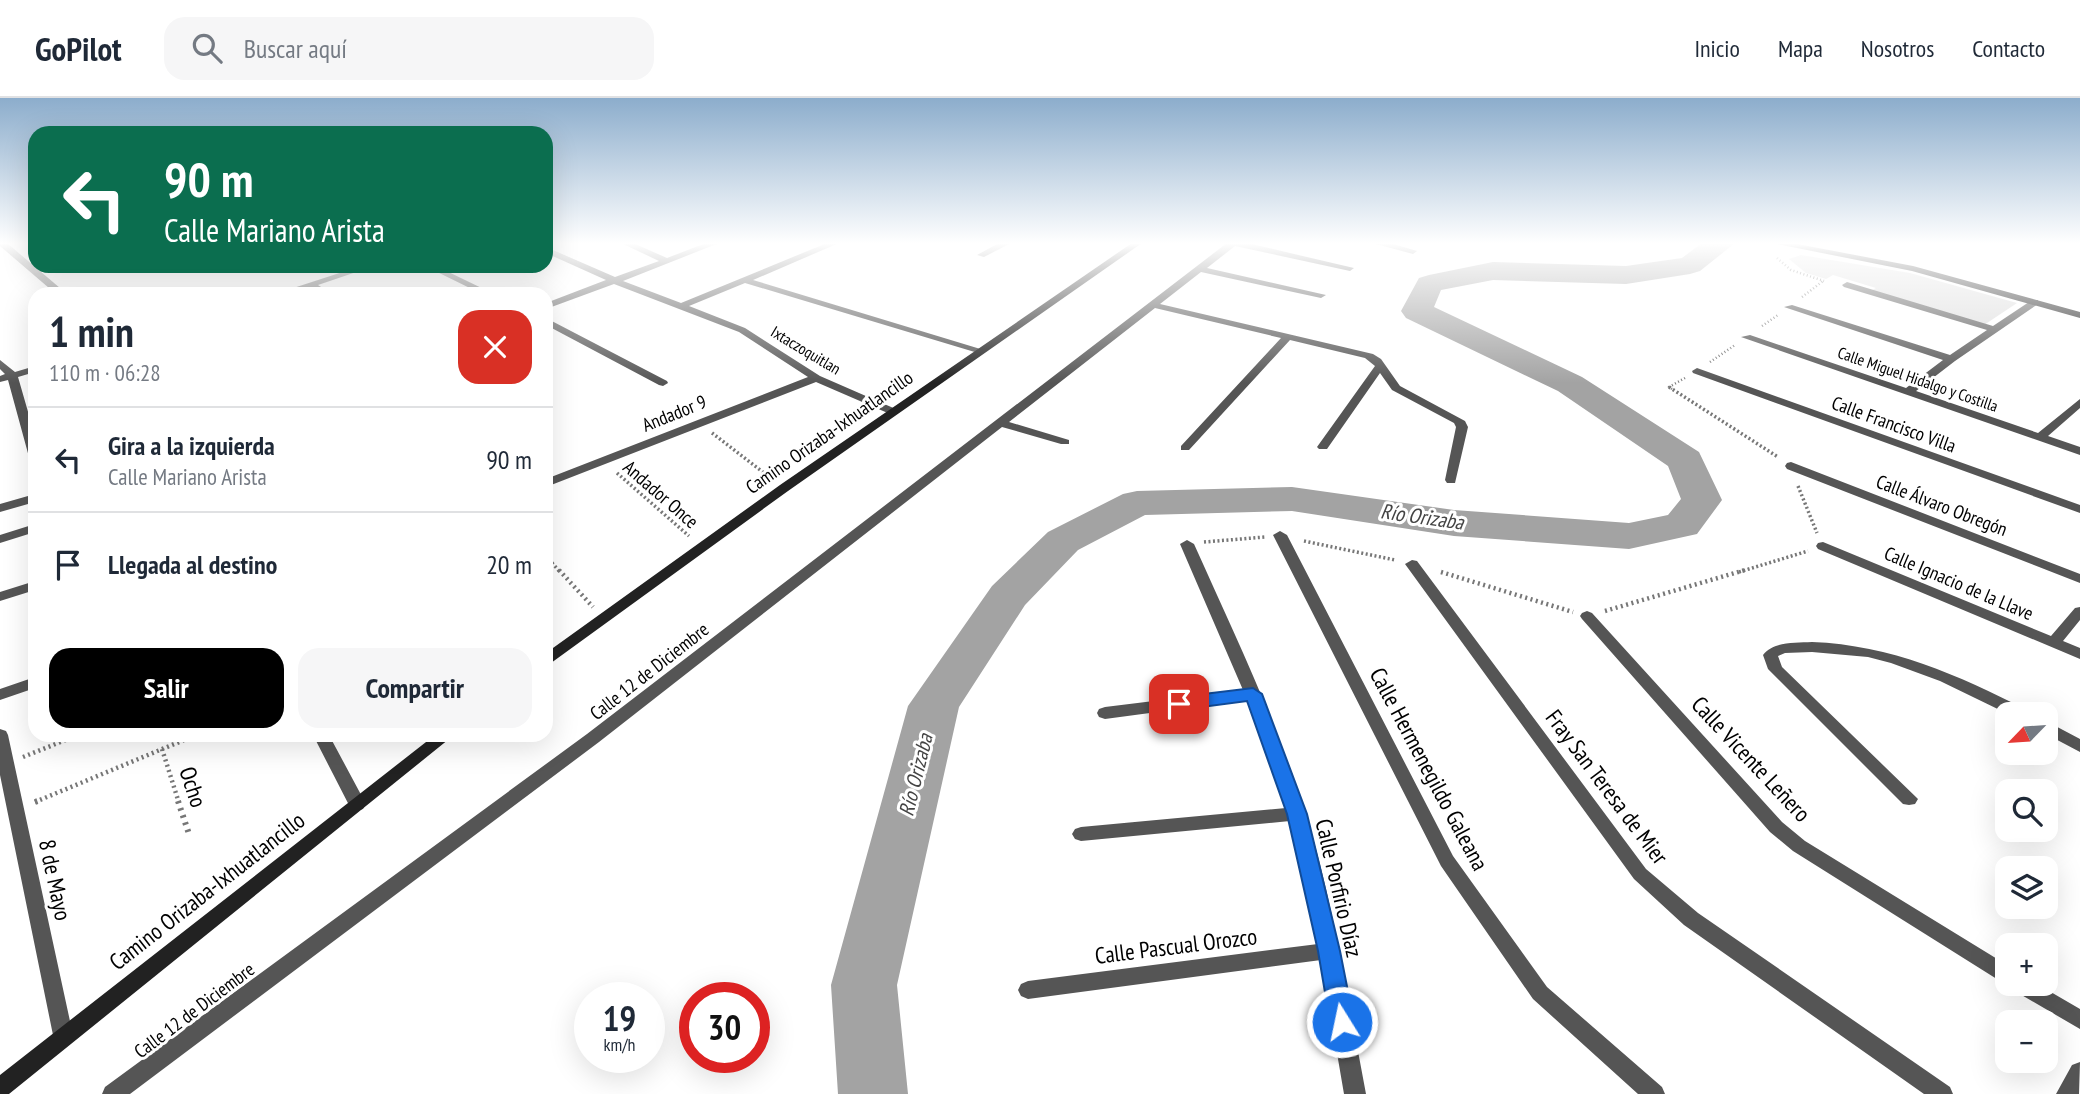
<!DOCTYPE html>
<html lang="es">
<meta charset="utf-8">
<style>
body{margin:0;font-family:"PT Sans Narrow",sans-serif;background:#f6f6f7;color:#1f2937;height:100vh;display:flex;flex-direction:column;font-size:26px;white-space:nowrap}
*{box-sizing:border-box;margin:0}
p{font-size:23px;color:#747a83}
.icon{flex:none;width:38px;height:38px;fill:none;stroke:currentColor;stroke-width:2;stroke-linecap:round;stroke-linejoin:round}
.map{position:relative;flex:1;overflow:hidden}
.details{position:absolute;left:28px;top:189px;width:525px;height:455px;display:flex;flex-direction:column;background:#fff;border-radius:21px;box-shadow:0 7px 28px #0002}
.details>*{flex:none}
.top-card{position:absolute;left:28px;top:28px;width:525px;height:147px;border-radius:21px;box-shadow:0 7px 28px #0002;background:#0b6e4f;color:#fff;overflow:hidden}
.needle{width:46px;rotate:245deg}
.tools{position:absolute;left:1995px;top:604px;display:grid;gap:14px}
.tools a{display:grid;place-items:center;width:63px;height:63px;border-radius:14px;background:#fff;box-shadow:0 7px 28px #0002;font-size:35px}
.speed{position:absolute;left:574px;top:884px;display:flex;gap:14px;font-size:35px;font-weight:700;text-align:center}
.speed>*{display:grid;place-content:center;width:91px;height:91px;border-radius:50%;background:#fff;box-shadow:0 7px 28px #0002;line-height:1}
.speed small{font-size:18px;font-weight:400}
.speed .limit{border:10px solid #d22;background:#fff;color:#111}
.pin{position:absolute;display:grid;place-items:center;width:60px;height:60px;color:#fff;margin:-30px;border-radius:14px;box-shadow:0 4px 10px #0006}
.me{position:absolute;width:77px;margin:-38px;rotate:350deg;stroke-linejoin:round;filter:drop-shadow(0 0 5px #0008)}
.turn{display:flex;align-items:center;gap:24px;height:147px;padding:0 21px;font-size:32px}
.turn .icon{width:91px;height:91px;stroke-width:2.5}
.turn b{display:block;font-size:49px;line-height:60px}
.round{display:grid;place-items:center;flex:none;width:74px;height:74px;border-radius:21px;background:#f6f6f7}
.head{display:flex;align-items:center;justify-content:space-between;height:119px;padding:0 21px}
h1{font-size:42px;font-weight:700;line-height:52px}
.action{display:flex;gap:14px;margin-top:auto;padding:14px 21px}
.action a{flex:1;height:80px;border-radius:21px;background:#000;color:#fff;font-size:28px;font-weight:700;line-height:80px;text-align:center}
.action a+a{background:#f6f6f7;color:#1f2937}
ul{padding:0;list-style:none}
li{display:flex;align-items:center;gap:21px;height:105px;padding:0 21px;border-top:2px solid #e0e1e3}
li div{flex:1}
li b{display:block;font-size:26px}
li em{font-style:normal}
header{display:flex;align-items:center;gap:42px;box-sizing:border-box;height:98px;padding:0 35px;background:#fff;border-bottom:2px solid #e0e1e3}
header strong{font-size:33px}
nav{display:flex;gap:38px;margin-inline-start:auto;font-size:24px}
.search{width:490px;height:63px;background:#f6f6f7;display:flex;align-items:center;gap:18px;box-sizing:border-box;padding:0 24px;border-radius:21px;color:#747a83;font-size:26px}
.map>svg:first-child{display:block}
</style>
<header>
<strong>GoPilot</strong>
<div class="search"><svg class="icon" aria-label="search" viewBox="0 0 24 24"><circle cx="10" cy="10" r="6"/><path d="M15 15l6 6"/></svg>Buscar aquí</div>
<nav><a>Inicio</a><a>Mapa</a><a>Nosotros</a><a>Contacto</a></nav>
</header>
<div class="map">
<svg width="2080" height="996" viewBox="0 0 2080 996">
<rect width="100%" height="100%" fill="#fff"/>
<!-- green -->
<path fill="#dcdcdc" d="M1801 157 1910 175 2017 205 1984 227 1870 193 1876 190 1833 177 1826 181 1806 175 1789 161Z"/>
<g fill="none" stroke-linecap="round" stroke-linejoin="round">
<!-- river -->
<path fill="#a3a3a3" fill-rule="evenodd" d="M1702 145H1735L1700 173 1690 176 1626 186 1493 182 1441 192 1434 209 1582 279 1699 354 1722 402 1697 436 1629 451 1454 438 1292 413 1145 417 1078 452 1025 507 959 609 897 887 908 996H838L831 887 908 608 992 488 1048 434 1123 396 1137 393 1292 389 1454 412 1629 425 1668 417 1681 401 1668 368 1558 293 1406 220 1401 213 1419 180 1429 177 1493 164 1626 168 1682 160Z"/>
<!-- path-far3 -->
<path stroke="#777" stroke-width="2.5" stroke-dasharray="1 2.5" stroke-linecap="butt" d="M1777 160 1791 172 1824 183
M1802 199 1823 183
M1762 228 1778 217
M1710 264 1735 247
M1672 291 1669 289 1685 280"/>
<!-- path-far2 -->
<path stroke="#777" stroke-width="3.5" stroke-dasharray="2 2.5" stroke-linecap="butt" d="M1669 289 1778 359
M712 335 772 381
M617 375 689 438
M1798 388 1817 435
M1304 443 1395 462
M1204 444 1265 439
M546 458 560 474
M1739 474 1808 453"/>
<!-- path-far1 -->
<path stroke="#777" stroke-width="4.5" stroke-dasharray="2 3.5" stroke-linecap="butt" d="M559 472 593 509
M1441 474 1573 514
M1605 513 1745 472
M162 651 179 705
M23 659 78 637
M35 704 196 637"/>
<!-- path -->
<path stroke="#777" stroke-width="6" stroke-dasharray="2.5 5" stroke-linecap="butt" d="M178 703 189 736
M35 704 38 703"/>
<!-- street -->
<path fill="#555" fill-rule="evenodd" d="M0 145H7L67 196H56L0 148Z
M621 145H633L667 160 706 145H719L623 183 681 205 827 145H839L753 182 987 253 978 255 745 185 689 208 745 230 820 278 898 312V316H890L816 284 546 389V381L808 279 739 234 614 186 546 211V205L606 182 546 155V149L615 179 659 163Z
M999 145H1011L984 159 977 157Z
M1227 145H1247L1354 170 1350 173 1235 148 1207 170 1326 197 1321 200 1201 174 1160 206 1373 256 1381 261 1400 288 1465 323 1468 329 1455 385H1447L1445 382 1456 329 1454 325 1392 292 1380 275 1327 351H1319L1317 349 1375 268 1365 260 1290 242 1189 352H1181V348L1281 240 1155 210 1009 324 1069 342V346H1061L1002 329 599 644 130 996H102L105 989 587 636Z
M1372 145H1390L1417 153 1413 156Z
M361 168H374L318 187 332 196H320L310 190 290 196H275Z
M425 168H436L494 196H482Z
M1847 184 1993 228 2032 202H2038V206L1955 263 1916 293 2038 335 2080 301V310L2048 338 2080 349V357L1741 239 1750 237 1906 290 1943 262 1784 209 1792 207 1950 257 1987 232 1844 189 1842 187Z
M546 220 667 283 668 285 663 288 659 287 546 227Z
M0 262 15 274 35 268V274L18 279 35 338V363L29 359 8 282 0 284V278L5 276 0 271Z
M1697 270 2080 407V415L1693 275 1692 273Z
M1791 364 2080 476V485L1787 371 1785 368 1787 365Z
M35 396V404L0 414V406Z
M35 426V434L0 445V437Z
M1280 433 1287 437 1453 758 1547 889 1662 989 1665 996H1638L1533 901 1441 768 1273 437Z
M1187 442 1194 446C1234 535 1276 623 1306 716 1334 807 1348 902 1366 996H1344L1321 862 1028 901 1021 898 1018 892 1021 886 1028 883 1318 846 1290 723 1081 743 1075 741 1072 736 1075 731 1081 729 1286 710 1247 602 1105 621 1099 619 1097 615 1099 611 1105 609 1243 592 1180 446Z
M1823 444 2051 538 2075 510 2080 509V522L2063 543 2080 550V561L1818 451 1816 448 1818 445Z
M1412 462 1417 463 1646 771 1698 815 1950 989 1953 996H1924L1684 827 1634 781 1405 466Z
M35 483V492L0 503V494Z
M1587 513 1592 515 1782 724 1805 743 2007 867 2008 886 2000 883 1793 753 1770 734 1582 521 1580 518 1582 515Z
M1812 544C1891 547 1958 577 2027 612L2029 616H2008L1940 583 1891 565 1868 559 1812 554 1785 555 1778 558 1782 569 1918 701 1915 706 1909 707 1903 706 1768 571 1763 557C1774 543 1795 545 1812 544Z
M35 579V590L0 602V591Z
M2046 623 2080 641V654L2046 636Z
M0 631 6 633 8 637 73 937 70 944 63 947 56 944 53 937 0 677Z
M313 637H329L366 706 363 711 357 713 351 711Z
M2010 886H2037L2080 911V931L2013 892Z
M2080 964 2079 996H2056L2072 967Z"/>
<!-- secondary -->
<path fill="#222" fill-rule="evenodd" d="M1132 145H1142L788 393 551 565 546 567V555L780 387Z
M1772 145H1792L1913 168 2080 214V220L1912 173Z
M435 637H454L9 996H0V977Z"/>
</g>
<!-- sky -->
<linearGradient id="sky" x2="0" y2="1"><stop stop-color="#8cadcc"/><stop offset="0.51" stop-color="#fff"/><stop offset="1" stop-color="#fff" stop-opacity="0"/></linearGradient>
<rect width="2080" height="285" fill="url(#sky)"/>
<!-- route -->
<path fill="#1a73e8" stroke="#114b97" stroke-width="2" d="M1253 590 1262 596 1307 716 1340 853 1354 924 1350 932 1342 935 1334 932 1330 924 1318 853 1287 716 1247 603 1179 612 1170 606 1179 599Z"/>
<g text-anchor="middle" stroke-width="6" stroke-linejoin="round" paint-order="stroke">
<!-- far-street labels -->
<g font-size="16" fill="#000" stroke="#fff">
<text transform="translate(806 252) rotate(31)" y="6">Ixtaczoquitlan</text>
<text transform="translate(1918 281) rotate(19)" y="6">Calle Miguel Hidalgo y Costilla</text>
</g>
<!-- street labels -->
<g font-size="19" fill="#000" stroke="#fff">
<text transform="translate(674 315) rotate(-22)" y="7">Andador 9</text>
<text transform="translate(1894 326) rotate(20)" y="7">Calle Francisco Villa</text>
<text transform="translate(829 334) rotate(-35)" y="7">Camino Orizaba-Ixhuatlancillo</text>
<text transform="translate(661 396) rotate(41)" y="7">Andador Once</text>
<text transform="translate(1942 407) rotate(21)" y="7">Calle Álvaro Obregón</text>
<text transform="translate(1959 485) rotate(23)" y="7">Calle Ignacio de la Llave</text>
<text transform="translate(649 573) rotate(-38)" y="7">Calle 12 de Diciembre</text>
<text transform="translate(194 912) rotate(-37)" y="7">Calle 12 de Diciembre</text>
</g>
<!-- water labels -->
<g font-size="21" font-style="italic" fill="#444" stroke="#fff">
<text transform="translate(1422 419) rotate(8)" y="7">Río Orizaba</text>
<text transform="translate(916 677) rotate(-76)" y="7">Río Orizaba</text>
</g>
<!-- near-street labels -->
<g font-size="23" fill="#000" stroke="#fff">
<text transform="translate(1751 661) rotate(47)" y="8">Calle Vicente Leñero</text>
<text transform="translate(1429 671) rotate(62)" y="8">Calle Hermenegildo Galeana</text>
<text transform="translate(193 689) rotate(72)" y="8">Ocho</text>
<text transform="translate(1607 689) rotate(53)" y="8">Fray San Teresa de Mier</text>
<text transform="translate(55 782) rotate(78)" y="8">8 de Mayo</text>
<text transform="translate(1339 790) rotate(77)" y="8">Calle Porfirio Díaz</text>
<text transform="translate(207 793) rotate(-38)" y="8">Camino Orizaba-Ixhuatlancillo</text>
<text transform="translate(1176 848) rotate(-7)" y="8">Calle Pascual Orozco</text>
</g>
</g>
</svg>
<div class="tools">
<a><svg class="needle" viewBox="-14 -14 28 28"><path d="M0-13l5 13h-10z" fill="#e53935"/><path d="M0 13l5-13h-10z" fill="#747a83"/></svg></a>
<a><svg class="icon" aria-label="search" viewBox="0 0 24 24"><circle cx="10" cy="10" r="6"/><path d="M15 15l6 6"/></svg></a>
<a><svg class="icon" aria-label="layers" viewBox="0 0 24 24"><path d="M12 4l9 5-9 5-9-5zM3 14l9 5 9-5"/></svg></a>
<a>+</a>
<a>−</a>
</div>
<div class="speed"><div>19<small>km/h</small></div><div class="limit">30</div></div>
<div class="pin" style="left:1179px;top:606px;background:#d93025"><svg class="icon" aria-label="arrive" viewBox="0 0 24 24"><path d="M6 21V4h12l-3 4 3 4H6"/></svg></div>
<svg class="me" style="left:1342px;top:924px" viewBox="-20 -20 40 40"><circle r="17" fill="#1a73e8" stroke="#fff" stroke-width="3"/><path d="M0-11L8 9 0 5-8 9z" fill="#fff"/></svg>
<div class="top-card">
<div class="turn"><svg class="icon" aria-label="left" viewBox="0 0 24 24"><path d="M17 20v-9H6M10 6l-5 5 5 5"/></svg><div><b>90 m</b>Calle Mariano Arista</div></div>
</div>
<section class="details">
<div class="head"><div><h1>1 min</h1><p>110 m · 06:28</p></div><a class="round" style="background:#d93025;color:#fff"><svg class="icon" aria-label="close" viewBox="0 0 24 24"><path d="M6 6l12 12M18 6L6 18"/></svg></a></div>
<ul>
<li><svg class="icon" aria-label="left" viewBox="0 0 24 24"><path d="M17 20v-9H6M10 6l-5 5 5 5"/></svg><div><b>Gira a la izquierda</b><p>Calle Mariano Arista</p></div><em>90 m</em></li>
<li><svg class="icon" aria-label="arrive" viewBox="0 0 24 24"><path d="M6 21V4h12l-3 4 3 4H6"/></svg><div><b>Llegada al destino</b></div><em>20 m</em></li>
</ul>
<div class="action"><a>Salir</a><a>Compartir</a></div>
</section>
</div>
